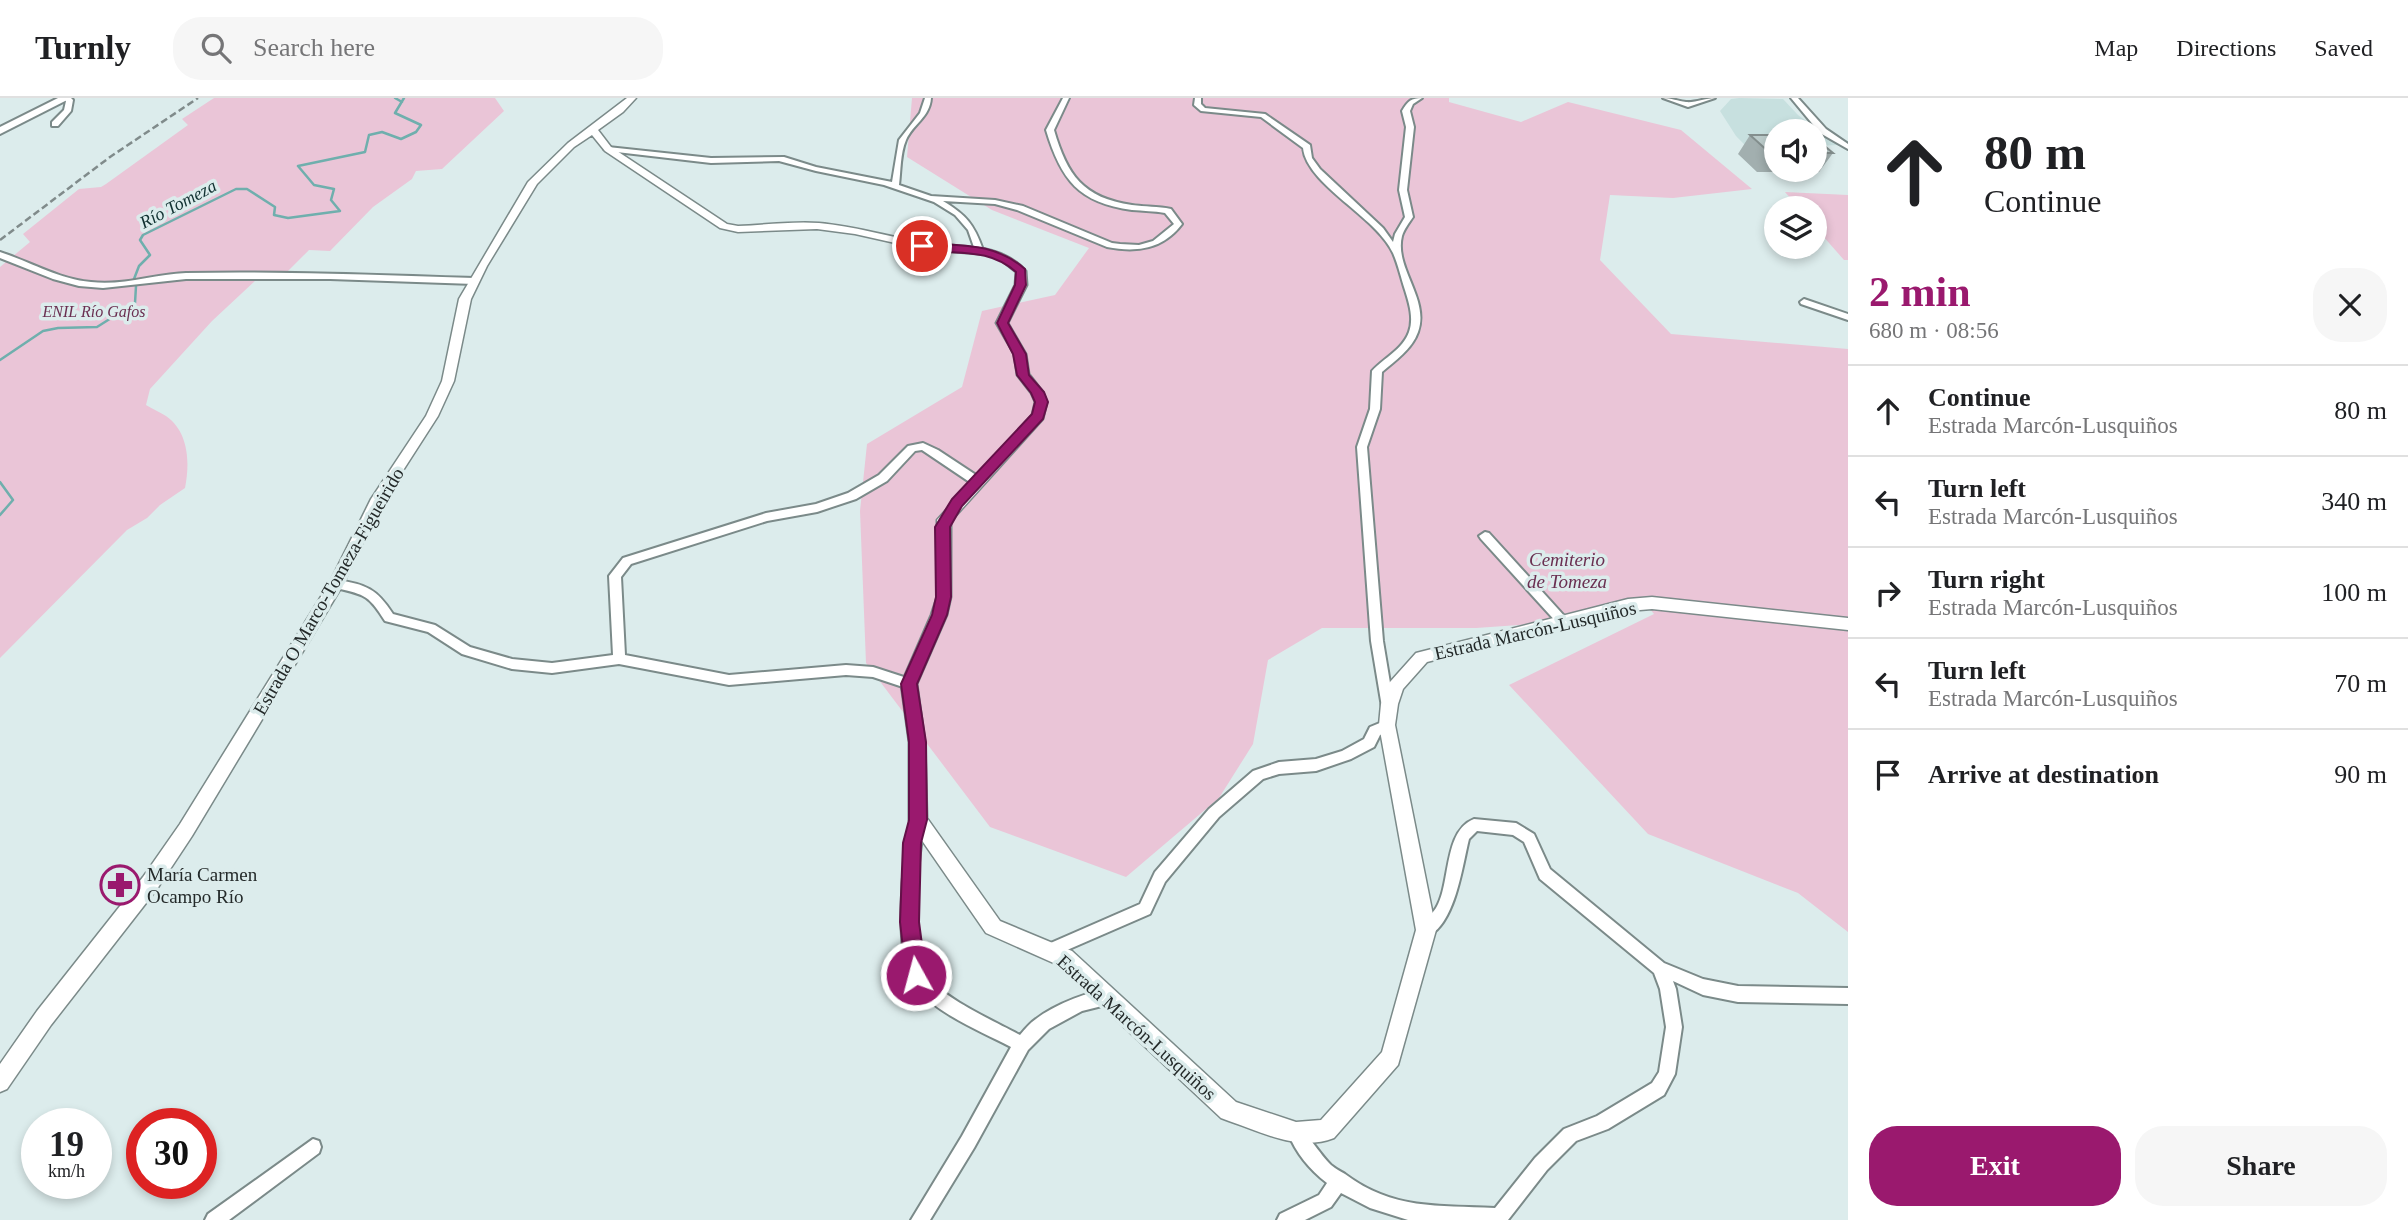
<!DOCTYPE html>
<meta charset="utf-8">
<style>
body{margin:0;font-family:Georgia,serif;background:#f6f6f6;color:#202124;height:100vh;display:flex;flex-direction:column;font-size:26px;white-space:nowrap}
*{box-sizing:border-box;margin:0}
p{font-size:23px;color:#757577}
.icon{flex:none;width:38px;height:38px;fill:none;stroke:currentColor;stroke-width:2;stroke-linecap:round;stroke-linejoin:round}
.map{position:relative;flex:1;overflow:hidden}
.panel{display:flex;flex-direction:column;background:#fff;width:560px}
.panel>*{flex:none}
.guide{background:#fff;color:#202124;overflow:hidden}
.tools{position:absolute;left:1764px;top:21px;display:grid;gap:14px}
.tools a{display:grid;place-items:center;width:63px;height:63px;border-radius:50%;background:#fff;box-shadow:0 4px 10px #0003;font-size:35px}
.speed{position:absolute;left:21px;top:1010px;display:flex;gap:14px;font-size:35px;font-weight:700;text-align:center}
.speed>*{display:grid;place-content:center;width:91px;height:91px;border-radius:50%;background:#fff;box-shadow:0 4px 10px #0003;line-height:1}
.speed small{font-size:18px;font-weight:400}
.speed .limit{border:10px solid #d22;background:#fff;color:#111}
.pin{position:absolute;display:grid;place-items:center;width:60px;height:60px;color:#fff;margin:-30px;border:4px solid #fff;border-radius:50%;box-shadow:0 2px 7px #0007}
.me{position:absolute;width:77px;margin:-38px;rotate:353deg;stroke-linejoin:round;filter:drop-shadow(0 0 5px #0008)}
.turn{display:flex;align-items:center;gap:24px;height:147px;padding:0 21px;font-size:32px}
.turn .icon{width:91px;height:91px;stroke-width:2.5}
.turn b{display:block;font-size:49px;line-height:60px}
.round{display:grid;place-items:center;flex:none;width:74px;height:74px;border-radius:28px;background:#f6f6f6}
.summary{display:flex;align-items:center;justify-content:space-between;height:119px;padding:0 21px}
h1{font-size:42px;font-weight:600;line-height:52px;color:#9a196e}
.primary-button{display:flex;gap:14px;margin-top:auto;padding:14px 21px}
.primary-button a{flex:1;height:80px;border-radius:28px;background:#9a196e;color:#fff;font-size:28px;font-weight:600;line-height:80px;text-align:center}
.primary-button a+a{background:#f6f6f6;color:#202124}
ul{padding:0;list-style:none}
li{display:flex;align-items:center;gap:21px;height:91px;padding:0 21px;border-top:2px solid #e0e0e0}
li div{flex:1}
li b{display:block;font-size:26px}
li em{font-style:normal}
header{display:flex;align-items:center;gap:42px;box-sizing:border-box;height:98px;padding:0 35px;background:#fff;border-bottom:2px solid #e0e0e0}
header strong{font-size:33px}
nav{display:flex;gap:38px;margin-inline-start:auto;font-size:24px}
.search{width:490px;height:63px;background:#f6f6f6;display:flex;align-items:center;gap:18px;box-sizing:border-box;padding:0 24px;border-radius:28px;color:#757577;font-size:26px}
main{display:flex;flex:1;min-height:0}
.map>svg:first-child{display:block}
</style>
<header>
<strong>Turnly</strong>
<div class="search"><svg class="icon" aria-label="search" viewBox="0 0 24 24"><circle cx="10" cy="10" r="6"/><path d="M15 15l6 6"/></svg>Search here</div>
<nav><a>Map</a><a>Directions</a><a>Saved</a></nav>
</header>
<main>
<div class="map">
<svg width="1848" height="1122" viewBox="0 0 1848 1122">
<rect width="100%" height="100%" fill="#dcecec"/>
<!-- built -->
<path fill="#c7e0df" d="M1739 0 1783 1 1798 17 1838 47 1815 48V33H1776V50L1749 51 1736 38 1720 13 1731 1Z"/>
<!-- green -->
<path fill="#eac5d7" d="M214 0H495L504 13 442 71 416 73 412 81 373 109 330 153 309 152 285 176 256 182 212 223 150 291 146 307C152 311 160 314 166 318 189 334 190 365 185 390L160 407 147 420 127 432 0 560V169L30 144 23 136 79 91 101 89 106 86 188 27 182 21Z
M912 0H1449V4L1521 24 1568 4 1681 32 1752 91 1673 100 1610 97 1600 162 1671 236 1848 251V834L1798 795 1648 736 1509 587 1654 516 1641 500 1559 518 1563 524 1476 530H1322L1268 562 1253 646 1219 700 1126 779 990 729 866 565 860 413 867 346 962 289 982 213 1055 197 1089 150 992 112 907 59Z
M1785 94 1848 97V162H1844L1815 129V110H1799Z"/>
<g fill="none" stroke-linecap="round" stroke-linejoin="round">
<!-- stream -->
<path stroke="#6fafad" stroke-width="2.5" d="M395 0 402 4
M134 181 139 168 150 157 140 142 143 137 236 91H247L275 109 274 117 288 120 340 113 331 102 334 91 314 87 298 68 365 54 369 37 382 34 401 41 416 34 421 27 395 15 404 0
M0 262 43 233 58 230 97 229 135 205 136 188
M0 384 13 402 0 417"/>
<!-- minor casing -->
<g stroke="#7b8a89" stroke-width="4">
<path id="minor" d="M63 0H71L73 2 71 13 58 28H52V24L64 12 66 3Z
M925 0H931C930 19 913 26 906 42 900 56 901 72 899 87L931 98 995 102 1023 108 1112 145 1120 146 1139 147 1153 143 1174 126 1165 115C1154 113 1143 113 1132 112 1079 105 1061 82 1046 32L1063 0H1069L1054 32C1067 77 1083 100 1132 107 1145 109 1158 108 1171 111L1182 126C1163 151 1137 155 1107 149L1017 112 995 106 943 103C966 117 974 126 983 152L979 155 975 152 968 132 955 117 934 104 884 87 816 73 779 63 711 65 608 53 604 51 608 49 711 60 784 59 816 69 892 84 899 42 920 15Z
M1195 0H1201V6L1205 10 1265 16 1310 47 1312 60 1320 71 1383 130 1393 144 1395 136 1405 119 1399 92 1406 29 1402 13C1408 3 1411 0 1422 0L1413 6 1410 13 1414 29 1407 92 1413 119C1409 125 1404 131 1402 138 1394 170 1430 201 1418 234 1412 251 1395 263 1382 274L1380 311 1367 349 1383 543 1394 609 1392 613H1384L1382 609 1371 543 1357 349 1370 311 1372 273C1384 260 1403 251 1409 234 1414 220 1409 205 1405 192 1401 180 1398 166 1393 155 1377 119 1307 87 1303 50L1261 19 1201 13 1194 7Z
M1663 0C1671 0 1678 3 1686 4 1695 5 1706 0 1715 0L1688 9Z
M1791 0H1798L1826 31 1848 46V51L1820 35Z
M0 154C31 164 58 181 91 184 123 188 154 176 186 175 282 173 378 177 474 180L478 183 474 186 330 181H186L103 190 79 188 53 181 0 160Z
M1804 201 1848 216V222L1801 206 1800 204Z
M923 345 938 352 982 381 983 384 982 387H974L922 352 915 353 887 383 856 401 817 414 767 423 631 466 621 479 625 557 729 577 846 567 873 569 913 582 915 586 913 590 909 591 873 579 846 577 729 587 619 566 552 575 512 571 462 556 428 534 385 523C367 494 363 497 332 489L330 486 336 482C366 486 377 491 393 516L435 527 470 549 512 561 552 565 613 557 609 478 623 460 766 415 816 406 848 395 879 377 908 348Z
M1485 434 1489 435 1567 521 1569 524 1567 527H1559L1481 441 1479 438Z
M1387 622 1392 623 1393 627 1392 631 1380 637 1374 649 1351 661 1316 673 1279 676 1263 681 1219 719 1165 784 1150 816 1051 859 1046 857 1043 852 1046 847 1140 806 1155 774 1209 711 1253 673 1279 664 1316 661 1342 653 1364 641 1370 629Z
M918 716 923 718 925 722C919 752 908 852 925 876 942 900 994 923 1020 937 1025 931 1030 925 1036 921 1051 909 1097 887 1114 895L1117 900 1114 905 1082 913 1049 931 1028 952 974 1050 930 1122H911L962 1038 1011 949C982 934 938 916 916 890 892 861 903 759 911 722L913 718Z
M1474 721 1516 725 1534 736 1550 771 1664 865 1703 881 1738 888 1848 890V906L1738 904 1703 897 1673 883 1676 891 1682 929 1675 976 1664 997 1608 1031 1576 1043 1547 1072 1508 1122H1408L1370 1110 1341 1095 1331 1109 1305 1122H1277L1280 1116 1319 1097 1327 1085C1310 1072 1296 1055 1288 1035L1290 1029 1296 1027C1304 1030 1321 1058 1331 1067 1336 1071 1340 1073 1345 1076 1393 1112 1437 1107 1495 1110L1535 1060 1564 1031 1597 1018 1652 985 1659 974 1666 929 1660 891 1654 875 1540 781 1524 744 1513 737 1477 733 1469 741C1462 769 1455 828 1426 839L1421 837 1419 832C1423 823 1431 818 1436 810 1451 786 1443 733 1474 721Z
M313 1041 319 1043 321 1049 319 1055 229 1122H205L208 1116Z"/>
</g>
<!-- tertiary casing -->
<g stroke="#7b8a89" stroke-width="3">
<path id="tertiary" d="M627 0H636L623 14 598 32 611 49 727 126 738 128C765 127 793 123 819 125 854 128 886 138 920 144 958 151 998 142 1026 173L1027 187 1008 225 1026 256 1029 276 1043 294 1047 304 1043 321 951 423V499L947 517 917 586 925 644 927 720 1000 823 1072 853 1236 1004 1296 1024 1321 1022 1382 954 1416 832 1379 627 1381 606 1390 584 1416 555 1628 501 1652 499 1848 520V532L1652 511 1628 513 1427 564 1403 591 1398 606 1395 627 1436 832 1398 967 1334 1040C1298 1054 1262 1034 1229 1023L1221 1020 1058 867 986 835 912 728 909 722V644L901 586 931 517 937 499V422L1032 317 1035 304 1031 295 1017 277 1014 256 996 225 1015 187 1016 174 1001 162 989 157 922 151 855 136 817 131 738 134 720 130 605 53 592 37 574 49 537 86 487 168 471 201 454 283 438 318 384 402 341 490 192 738 157 791 51 927 7 991 0 994V966L37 913 143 779 180 726 330 484 371 401 426 318 442 283 459 201 528 84 568 45Z"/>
</g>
<!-- trunk casing -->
<g stroke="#7b8a89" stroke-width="4">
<path id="trunk" d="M58 0H71L0 36V29Z"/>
</g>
<!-- minor -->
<use href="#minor" fill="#fff" fill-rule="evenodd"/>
<!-- tertiary -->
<use href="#tertiary" fill="#fff" fill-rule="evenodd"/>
<!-- trunk -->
<use href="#trunk" fill="#fff" fill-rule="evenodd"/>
<!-- rail -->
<path stroke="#808b8b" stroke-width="2.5" stroke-dasharray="7 3.5" stroke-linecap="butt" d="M0 142 110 59 198 0"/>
</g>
<!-- wall -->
<path fill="#a2afaf" d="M1750 37H1776V72H1815V40L1833 55 1819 74H1757L1738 56Z"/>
<!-- building -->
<path fill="#bccccb" stroke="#848f8e" stroke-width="2" d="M1750 37H1776V55H1770Z
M1815 40 1833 55H1815Z"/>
<!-- route -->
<path fill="#9a196e" stroke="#641048" stroke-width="2" d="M922 145C962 148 994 144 1025 171L1026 187 1008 225 1026 256 1029 277 1044 294 1048 304 1043 321 962 408 950 429 951 499 947 517 917 586 926 644 927 722 921 745 919 824 926 877 923 884 916 887 909 884 906 877 900 824 903 745 909 722V644L901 586 932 517 936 499 935 429 952 401 1032 316 1035 304 1031 295 1017 277 1013 256 997 225 1015 187 1016 174C986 148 955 158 918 151V146Z"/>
<!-- icons -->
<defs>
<g id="pharmacy-ring" transform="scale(2.0125)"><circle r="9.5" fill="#dcecec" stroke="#9a196e" stroke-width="1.5"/><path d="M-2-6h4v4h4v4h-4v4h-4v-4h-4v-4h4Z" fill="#9a196e"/></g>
</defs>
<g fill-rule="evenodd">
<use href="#pharmacy-ring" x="120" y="787"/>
</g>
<g text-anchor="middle" stroke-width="7" stroke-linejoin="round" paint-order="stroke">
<!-- far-park labels -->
<g font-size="16" font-style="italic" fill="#6a2f51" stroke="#dcecec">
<text x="94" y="219">ENIL Río Gafos</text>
</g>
<!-- far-water labels -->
<g font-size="18" font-style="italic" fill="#123232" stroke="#dcecec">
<text transform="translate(178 106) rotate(-28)" y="6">Río Tomeza</text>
</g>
<!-- park labels -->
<g font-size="19" font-style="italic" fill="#6a2f51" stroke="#dcecec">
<text x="1567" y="468">Cemiterio<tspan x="1567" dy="22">de Tomeza</tspan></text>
</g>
<!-- street labels -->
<g font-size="19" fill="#242a2a" stroke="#dcecec">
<text transform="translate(328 493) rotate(-60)" y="7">Estrada O Marco-Tomeza-Figueirido</text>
<text transform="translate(1535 532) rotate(-13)" y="7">Estrada Marcón-Lusquiños</text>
<text transform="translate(1137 929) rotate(42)" y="7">Estrada Marcón-Lusquiños</text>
</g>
<!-- poi labels -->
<g font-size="19" fill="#242a2a" stroke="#dcecec" text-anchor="start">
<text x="147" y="783">María Carmen<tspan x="147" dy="22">Ocampo Río</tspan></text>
</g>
</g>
</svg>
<div class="tools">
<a><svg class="icon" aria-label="sound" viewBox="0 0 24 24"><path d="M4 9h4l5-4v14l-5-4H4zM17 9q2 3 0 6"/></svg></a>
<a><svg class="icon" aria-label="layers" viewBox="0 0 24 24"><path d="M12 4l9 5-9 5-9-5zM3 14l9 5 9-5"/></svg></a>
</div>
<div class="speed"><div>19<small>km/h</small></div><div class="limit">30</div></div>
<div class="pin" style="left:922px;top:148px;background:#d93025"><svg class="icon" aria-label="arrive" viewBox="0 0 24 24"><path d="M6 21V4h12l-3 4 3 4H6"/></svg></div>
<svg class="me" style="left:916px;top:877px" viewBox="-20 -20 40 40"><circle r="17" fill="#9a196e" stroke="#fff" stroke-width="3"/><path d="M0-11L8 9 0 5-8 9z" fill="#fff"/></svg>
</div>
<section class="panel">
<div class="guide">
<div class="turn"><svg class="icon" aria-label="ahead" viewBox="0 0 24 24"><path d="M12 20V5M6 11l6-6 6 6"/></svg><div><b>80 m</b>Continue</div></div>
</div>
<div class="summary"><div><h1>2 min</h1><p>680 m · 08:56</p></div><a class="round"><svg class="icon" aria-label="close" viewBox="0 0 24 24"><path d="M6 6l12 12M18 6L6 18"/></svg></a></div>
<ul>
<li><svg class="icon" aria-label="ahead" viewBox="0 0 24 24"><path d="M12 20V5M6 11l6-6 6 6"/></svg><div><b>Continue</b><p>Estrada Marcón-Lusquiños</p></div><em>80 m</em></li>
<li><svg class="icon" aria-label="left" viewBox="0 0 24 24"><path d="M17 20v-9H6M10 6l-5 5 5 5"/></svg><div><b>Turn left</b><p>Estrada Marcón-Lusquiños</p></div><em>340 m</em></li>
<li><svg class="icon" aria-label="right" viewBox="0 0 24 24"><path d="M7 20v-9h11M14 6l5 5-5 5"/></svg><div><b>Turn right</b><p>Estrada Marcón-Lusquiños</p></div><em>100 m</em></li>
<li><svg class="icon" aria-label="left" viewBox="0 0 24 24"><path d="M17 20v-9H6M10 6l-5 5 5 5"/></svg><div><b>Turn left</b><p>Estrada Marcón-Lusquiños</p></div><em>70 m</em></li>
<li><svg class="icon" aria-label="arrive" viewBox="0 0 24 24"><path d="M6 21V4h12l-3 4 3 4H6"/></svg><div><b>Arrive at destination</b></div><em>90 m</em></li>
</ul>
<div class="primary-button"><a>Exit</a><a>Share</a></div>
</section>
</main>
